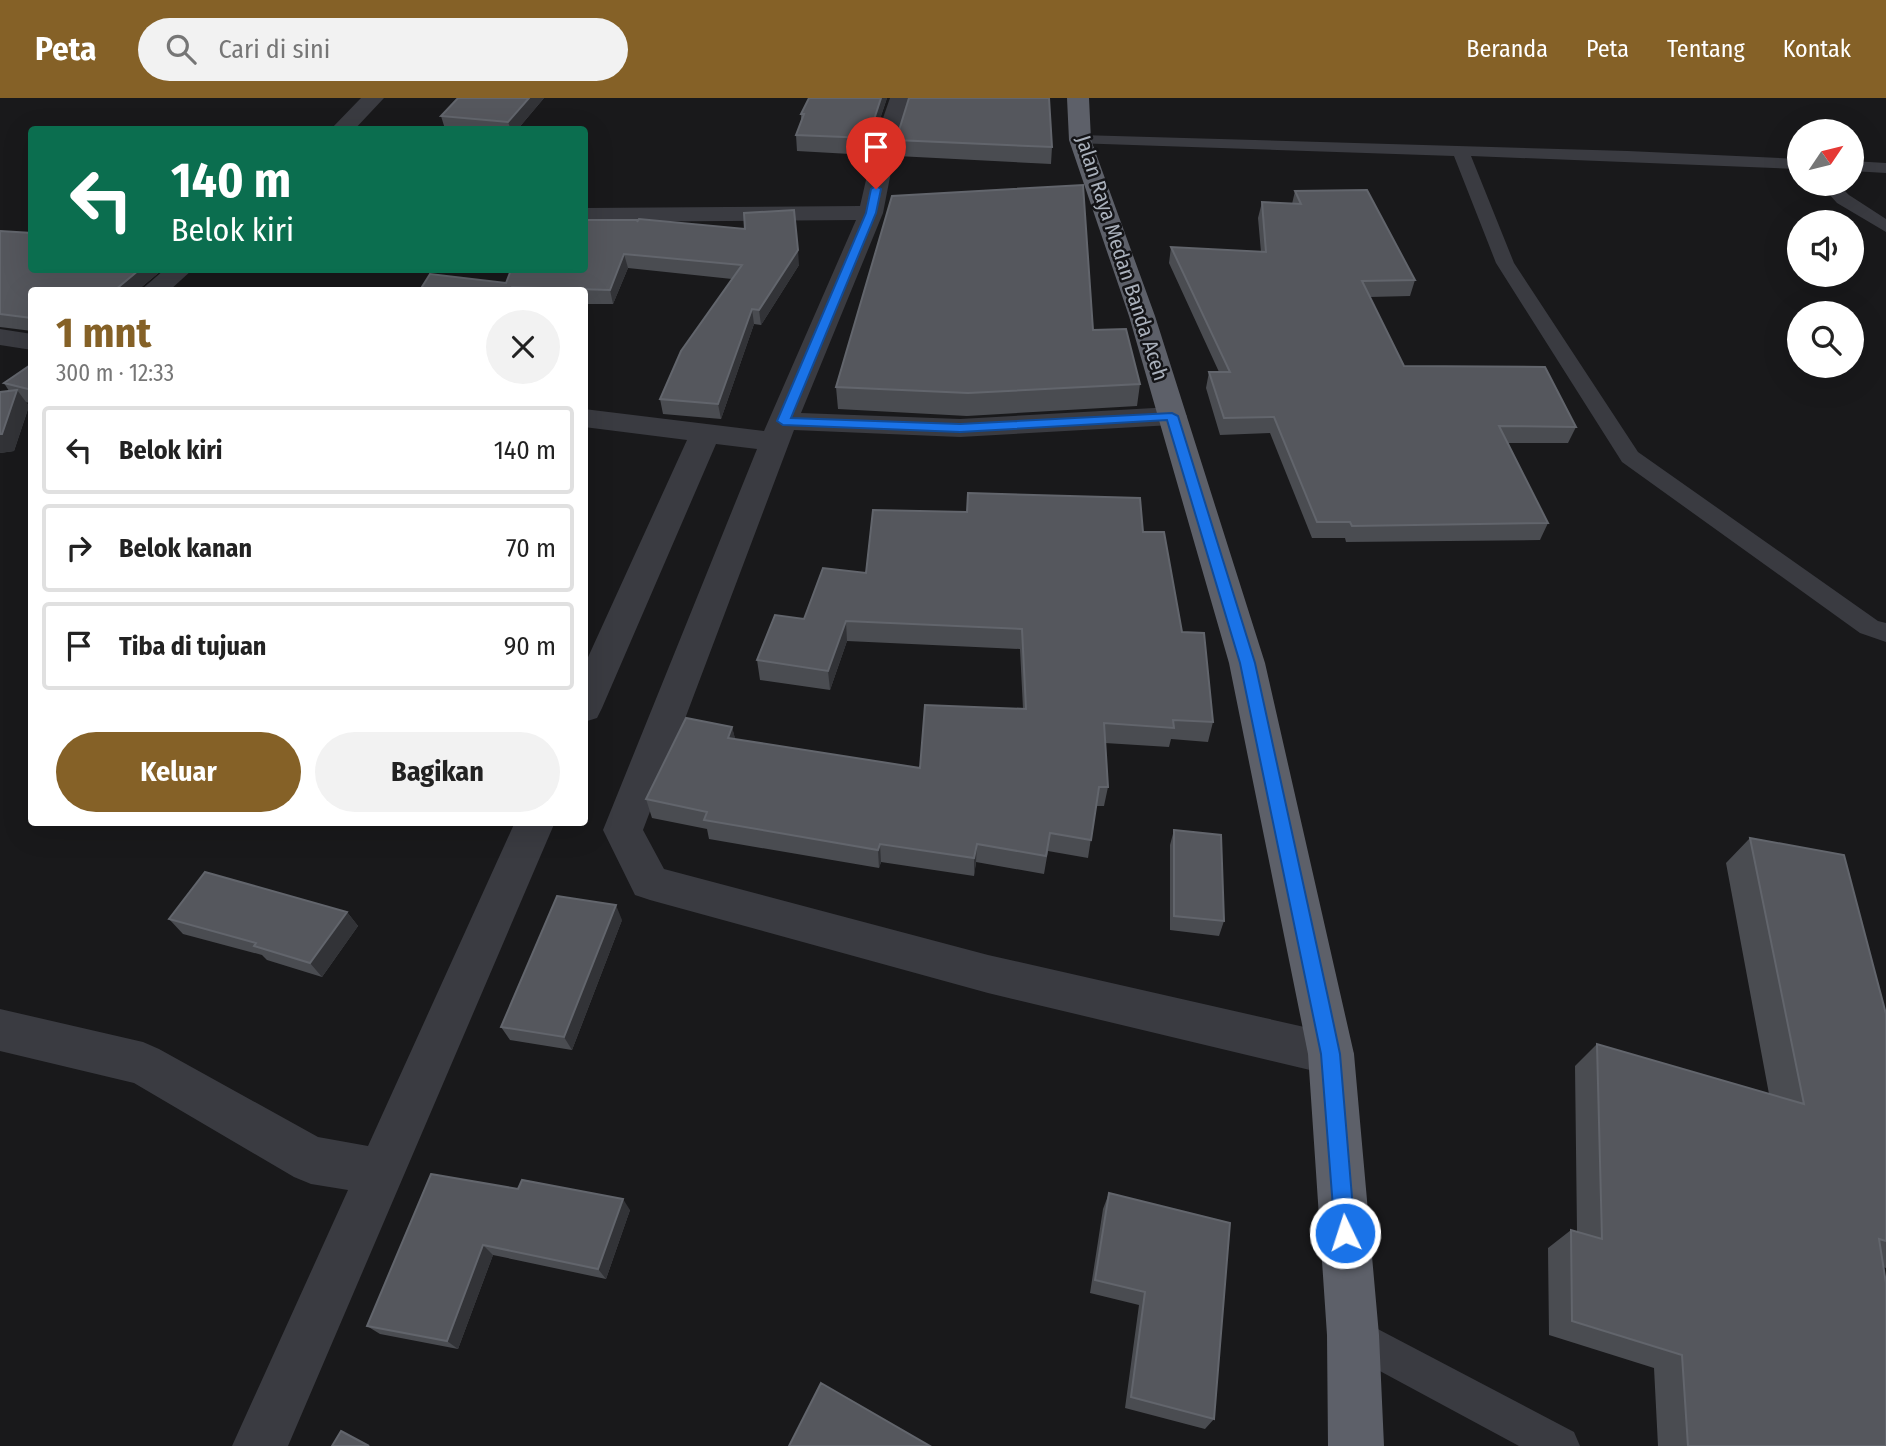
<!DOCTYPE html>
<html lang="id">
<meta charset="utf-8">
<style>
body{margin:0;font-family:"Fira Sans Condensed",sans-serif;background:#f2f2f2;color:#222;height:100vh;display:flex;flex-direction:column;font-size:26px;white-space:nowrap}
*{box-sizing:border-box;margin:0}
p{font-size:23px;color:#767676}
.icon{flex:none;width:38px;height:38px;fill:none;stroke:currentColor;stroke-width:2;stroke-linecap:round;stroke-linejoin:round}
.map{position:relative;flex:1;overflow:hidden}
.panel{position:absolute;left:28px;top:189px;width:560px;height:539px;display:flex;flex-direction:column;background:#fff;border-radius:7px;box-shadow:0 7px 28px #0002}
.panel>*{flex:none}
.hud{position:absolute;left:28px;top:28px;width:560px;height:147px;border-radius:7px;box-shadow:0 7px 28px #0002;background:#0b6e4f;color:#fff;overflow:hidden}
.needle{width:46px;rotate:55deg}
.buttons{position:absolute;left:1787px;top:21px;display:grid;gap:14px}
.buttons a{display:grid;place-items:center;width:77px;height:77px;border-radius:50%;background:#fff;box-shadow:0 7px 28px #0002;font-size:35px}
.pin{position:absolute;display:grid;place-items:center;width:60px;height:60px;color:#fff;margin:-72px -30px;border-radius:50% 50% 50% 0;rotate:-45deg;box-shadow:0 0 7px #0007}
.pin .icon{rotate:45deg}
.me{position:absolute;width:77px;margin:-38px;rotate:356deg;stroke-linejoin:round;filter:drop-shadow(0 0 5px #0008)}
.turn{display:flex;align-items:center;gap:24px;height:147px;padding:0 28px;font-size:32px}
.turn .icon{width:91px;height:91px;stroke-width:2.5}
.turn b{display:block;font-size:49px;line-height:60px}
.round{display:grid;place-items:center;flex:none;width:74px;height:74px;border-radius:37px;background:#f2f2f2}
.headline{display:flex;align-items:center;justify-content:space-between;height:119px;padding:0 28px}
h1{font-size:42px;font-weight:700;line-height:52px;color:#856127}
.cta{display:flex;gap:14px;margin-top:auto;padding:14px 28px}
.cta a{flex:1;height:80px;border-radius:42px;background:#856127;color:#fff;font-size:28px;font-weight:700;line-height:80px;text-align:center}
.cta a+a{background:#f2f2f2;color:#222}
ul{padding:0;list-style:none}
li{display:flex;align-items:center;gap:21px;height:88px;margin:0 14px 10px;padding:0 14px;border:4px solid #e0e0e0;border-radius:7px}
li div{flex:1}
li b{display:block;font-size:26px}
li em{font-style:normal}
header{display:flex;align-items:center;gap:42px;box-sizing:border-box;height:98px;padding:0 35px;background:#856127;color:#fff}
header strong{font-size:33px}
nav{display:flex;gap:38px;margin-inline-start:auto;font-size:24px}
.search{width:490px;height:63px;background:#f2f2f2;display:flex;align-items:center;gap:18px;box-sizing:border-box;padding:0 24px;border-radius:38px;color:#767676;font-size:26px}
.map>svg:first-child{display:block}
</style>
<header>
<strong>Peta</strong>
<div class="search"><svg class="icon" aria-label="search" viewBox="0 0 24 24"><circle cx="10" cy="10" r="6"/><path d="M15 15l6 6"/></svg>Cari di sini</div>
<nav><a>Beranda</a><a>Peta</a><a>Tentang</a><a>Kontak</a></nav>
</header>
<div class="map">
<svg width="1886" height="1348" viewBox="0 0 1886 1348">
<rect width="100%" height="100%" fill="#19191b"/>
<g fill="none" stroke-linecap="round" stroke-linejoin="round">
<!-- service -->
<path fill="#3a3b41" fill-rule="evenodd" d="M1080 37 1628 53 1799 61V71L1471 58 1514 165 1638 354 1878 523 1886 525V544L1860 535 1622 364 1496 165 1454 58 1074 45 1072 42 1074 39Z
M1852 63 1886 65V75L1852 73Z
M1820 86H1838L1849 97 1886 121V134L1837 105Z
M1353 1218 1574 1334 1580 1348H1519L1339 1251 1334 1237 1339 1223Z"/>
<!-- minor -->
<path fill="#3a3b41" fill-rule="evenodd" d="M361 0H384L354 32H330Z
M890 0H912L897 43 883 115 801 315 960 321 1172 309 1182 312 1187 318 1182 324 1172 327 960 339 794 332 643 732 664 771 988 857 1331 935 1347 941 1354 956 1347 971 1331 977 988 895 650 802 635 797 603 732 757 351 716 346 602 610 597 620 584 624V568L687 342 584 329V311L764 333 856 122 584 124V110L860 108 875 43Z
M164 172H192L170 192H141Z
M0 231 32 236V252L0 247Z
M515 724H555L288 1348H232L348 1092 311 1086 294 1079 134 985 0 953V911L143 944 159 951 318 1039 368 1048Z"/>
<!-- trunk -->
<path fill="#5d6069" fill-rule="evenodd" d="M1067 0H1089L1091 42 1155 218 1265 565 1354 956 1379 1237 1384 1348H1328L1327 1237 1308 956 1229 565 1129 218 1069 42Z"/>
</g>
<!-- wall -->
<path fill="#4a4c51" d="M544 0 517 32 445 31 441 18Z
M809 0H887L868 57 797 53 796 37 801 23V16Z
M896 42 1052 49 1051 66 897 58Z
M1295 93 1415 182 1410 198 1370 199 1404 268 1576 329 1568 345H1508L1548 425 1540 442 1346 444 1345 440H1312L1270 335 1220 337 1206 290 1209 274H1219L1169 165 1171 149 1261 154 1258 120 1262 104 1292 106Z
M584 122 799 167 761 227 754 226 721 321 663 316 660 301 732 181 628 170 613 206H584V192H420L506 185Z
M0 133 32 172H162L138 192H32V233L0 229Z
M1093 232 1140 286 1137 308 967 318 838 311 836 289Z
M32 266V306L26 304 29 308 14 353 0 355V294L9 293 4 285Z
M1143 434 1182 534 1213 624 1208 644 1171 641 1169 649 1105 645 1108 689 1104 708H1096L1088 760 1048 753 1044 776 976 764 974 778 881 764 879 770 709 741 707 731 652 720 646 701 732 629 735 641 920 670 1023 611 1020 551 847 543 830 592 760 582 757 562 804 521 866 475Z
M1174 732 1224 823 1219 838 1170 832V747Z
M1750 740 1886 916V1170L1883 1169 1886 1348H1658L1654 1270 1549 1237 1548 1150 1571 1132 1577 1134 1575 968 1597 946 1769 996 1726 765Z
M347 814 358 828 322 879 267 862 262 857 183 836 169 821Z
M622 822 572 952 510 942 501 929Z
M431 1076 630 1112 606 1181 493 1157 458 1251 380 1236 367 1228Z
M1109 1095 1214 1321 1205 1331 1125 1310 1139 1207 1090 1195 1103 1111Z"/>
<!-- shaded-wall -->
<path fill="#323337" d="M529 0H544L517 32H511L508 24Z
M881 0H887L868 57V40Z
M798 152 799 167 761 227 759 212Z
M624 156 628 170 613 206 610 192Z
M139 172H162L138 192H115Z
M752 211 754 226 721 321 718 306Z
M17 292 29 308 14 353 0 355V336Z
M846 523 847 543 830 592 828 573Z
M732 629 737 648 728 640Z
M880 746 881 764 879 770 878 752Z
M977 746 976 764 974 778V760Z
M616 807 622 822 572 952 564 939Z
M347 814 358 828 322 879 310 865Z
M623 1101 630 1112 606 1181 598 1171Z
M483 1147 493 1157 458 1251 447 1243Z"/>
<!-- building -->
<path fill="#55575d" stroke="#62656c" stroke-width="2" d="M458 0H529L508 24 441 18Z
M809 0H881L868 40 796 37 804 16H801Z
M909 0H1049L1052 49 896 42Z
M1083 87 1093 232 1126 231 1140 286 968 295 836 289 892 98Z
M1367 92 1415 182 1362 183 1404 268 1545 269 1576 329 1499 328 1548 425 1352 428 1350 424H1317L1274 319 1224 320 1209 274H1230L1171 149 1266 154 1262 104 1301 106 1295 93Z
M794 112 798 152 759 212 752 211 718 306 660 301 681 253 742 167 624 156 610 192 512 189 510 192H420L430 176 506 185 511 172H584V122H638L637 124 639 121 745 131 744 115Z
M0 133 32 135V172H139L115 192H32V220L0 216Z
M32 266V292L4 285Z
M17 292 2 336H0V294Z
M968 395 1140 400 1143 434H1164L1182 534 1204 535 1213 624 1173 622 1174 630 1104 625 1108 689H1099L1091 742 1050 735 1046 758 977 746 974 760 880 746 878 752 704 722 707 714 646 701 686 620 732 629 728 640 920 670 925 607 1026 611 1022 531 846 523 828 573 757 562 775 517 804 521 823 470 866 475 873 412 967 414Z
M1174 732 1221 737 1224 823 1174 818Z
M1750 740 1844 757 1886 916V1143L1879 1141 1886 1185V1348H1688L1682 1257 1572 1223 1571 1132 1602 1141 1597 946 1804 1006Z
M205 774 347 814 310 865 254 848 256 845 169 821Z
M557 798 616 807 564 939 501 929Z
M431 1076 518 1091 522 1082 623 1101 598 1171 483 1147 447 1243 367 1228Z
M1109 1095 1230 1125 1214 1321 1131 1299 1145 1194 1095 1182Z
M821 1285 930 1348H789Z
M341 1333 369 1348H332Z"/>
<!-- route -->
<path fill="#1a73e8" stroke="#114b97" stroke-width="2" d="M876 88 881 91 876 115 791 320 960 326 1172 315 1178 318 1255 565 1329 904 1340 956 1355 1135 1352 1142 1345 1145 1338 1142 1335 1135 1321 956 1240 565 1167 322 960 334 783 327 777 323 866 115 871 91Z"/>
<g text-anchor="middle" stroke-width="5" stroke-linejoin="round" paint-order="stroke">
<!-- street labels -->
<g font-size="21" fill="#aab1bc" stroke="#141417">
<text transform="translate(1122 160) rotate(72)" y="7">Jalan Raya Medan Banda Aceh</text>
</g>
</g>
</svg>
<div class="buttons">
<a><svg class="needle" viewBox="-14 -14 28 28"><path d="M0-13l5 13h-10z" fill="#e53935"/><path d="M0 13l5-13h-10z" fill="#767676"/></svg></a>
<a><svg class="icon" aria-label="sound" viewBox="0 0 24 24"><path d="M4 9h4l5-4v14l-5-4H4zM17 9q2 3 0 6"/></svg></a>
<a><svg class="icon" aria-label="search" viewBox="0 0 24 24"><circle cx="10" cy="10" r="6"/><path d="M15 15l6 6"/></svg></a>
</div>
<div class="pin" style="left:876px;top:91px;background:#d93025"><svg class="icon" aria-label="arrive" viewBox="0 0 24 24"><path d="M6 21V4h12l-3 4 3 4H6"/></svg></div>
<svg class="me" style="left:1345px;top:1135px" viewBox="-20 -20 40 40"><circle r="17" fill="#1a73e8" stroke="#fff" stroke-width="3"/><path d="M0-11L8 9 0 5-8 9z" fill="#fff"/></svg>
<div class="hud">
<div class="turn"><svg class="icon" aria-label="left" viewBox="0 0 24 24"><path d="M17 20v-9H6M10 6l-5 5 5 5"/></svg><div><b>140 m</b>Belok kiri</div></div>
</div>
<section class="panel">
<div class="headline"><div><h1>1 mnt</h1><p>300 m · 12:33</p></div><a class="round"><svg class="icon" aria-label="close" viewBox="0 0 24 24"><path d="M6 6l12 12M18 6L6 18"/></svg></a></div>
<ul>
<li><svg class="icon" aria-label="left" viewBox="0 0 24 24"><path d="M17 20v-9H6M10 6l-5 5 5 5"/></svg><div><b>Belok kiri</b></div><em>140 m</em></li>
<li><svg class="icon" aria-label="right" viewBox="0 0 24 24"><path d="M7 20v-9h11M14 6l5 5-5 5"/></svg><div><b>Belok kanan</b></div><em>70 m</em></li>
<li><svg class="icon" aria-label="arrive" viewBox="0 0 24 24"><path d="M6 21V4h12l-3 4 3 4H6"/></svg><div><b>Tiba di tujuan</b></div><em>90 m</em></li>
</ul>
<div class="cta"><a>Keluar</a><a>Bagikan</a></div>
</section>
</div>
